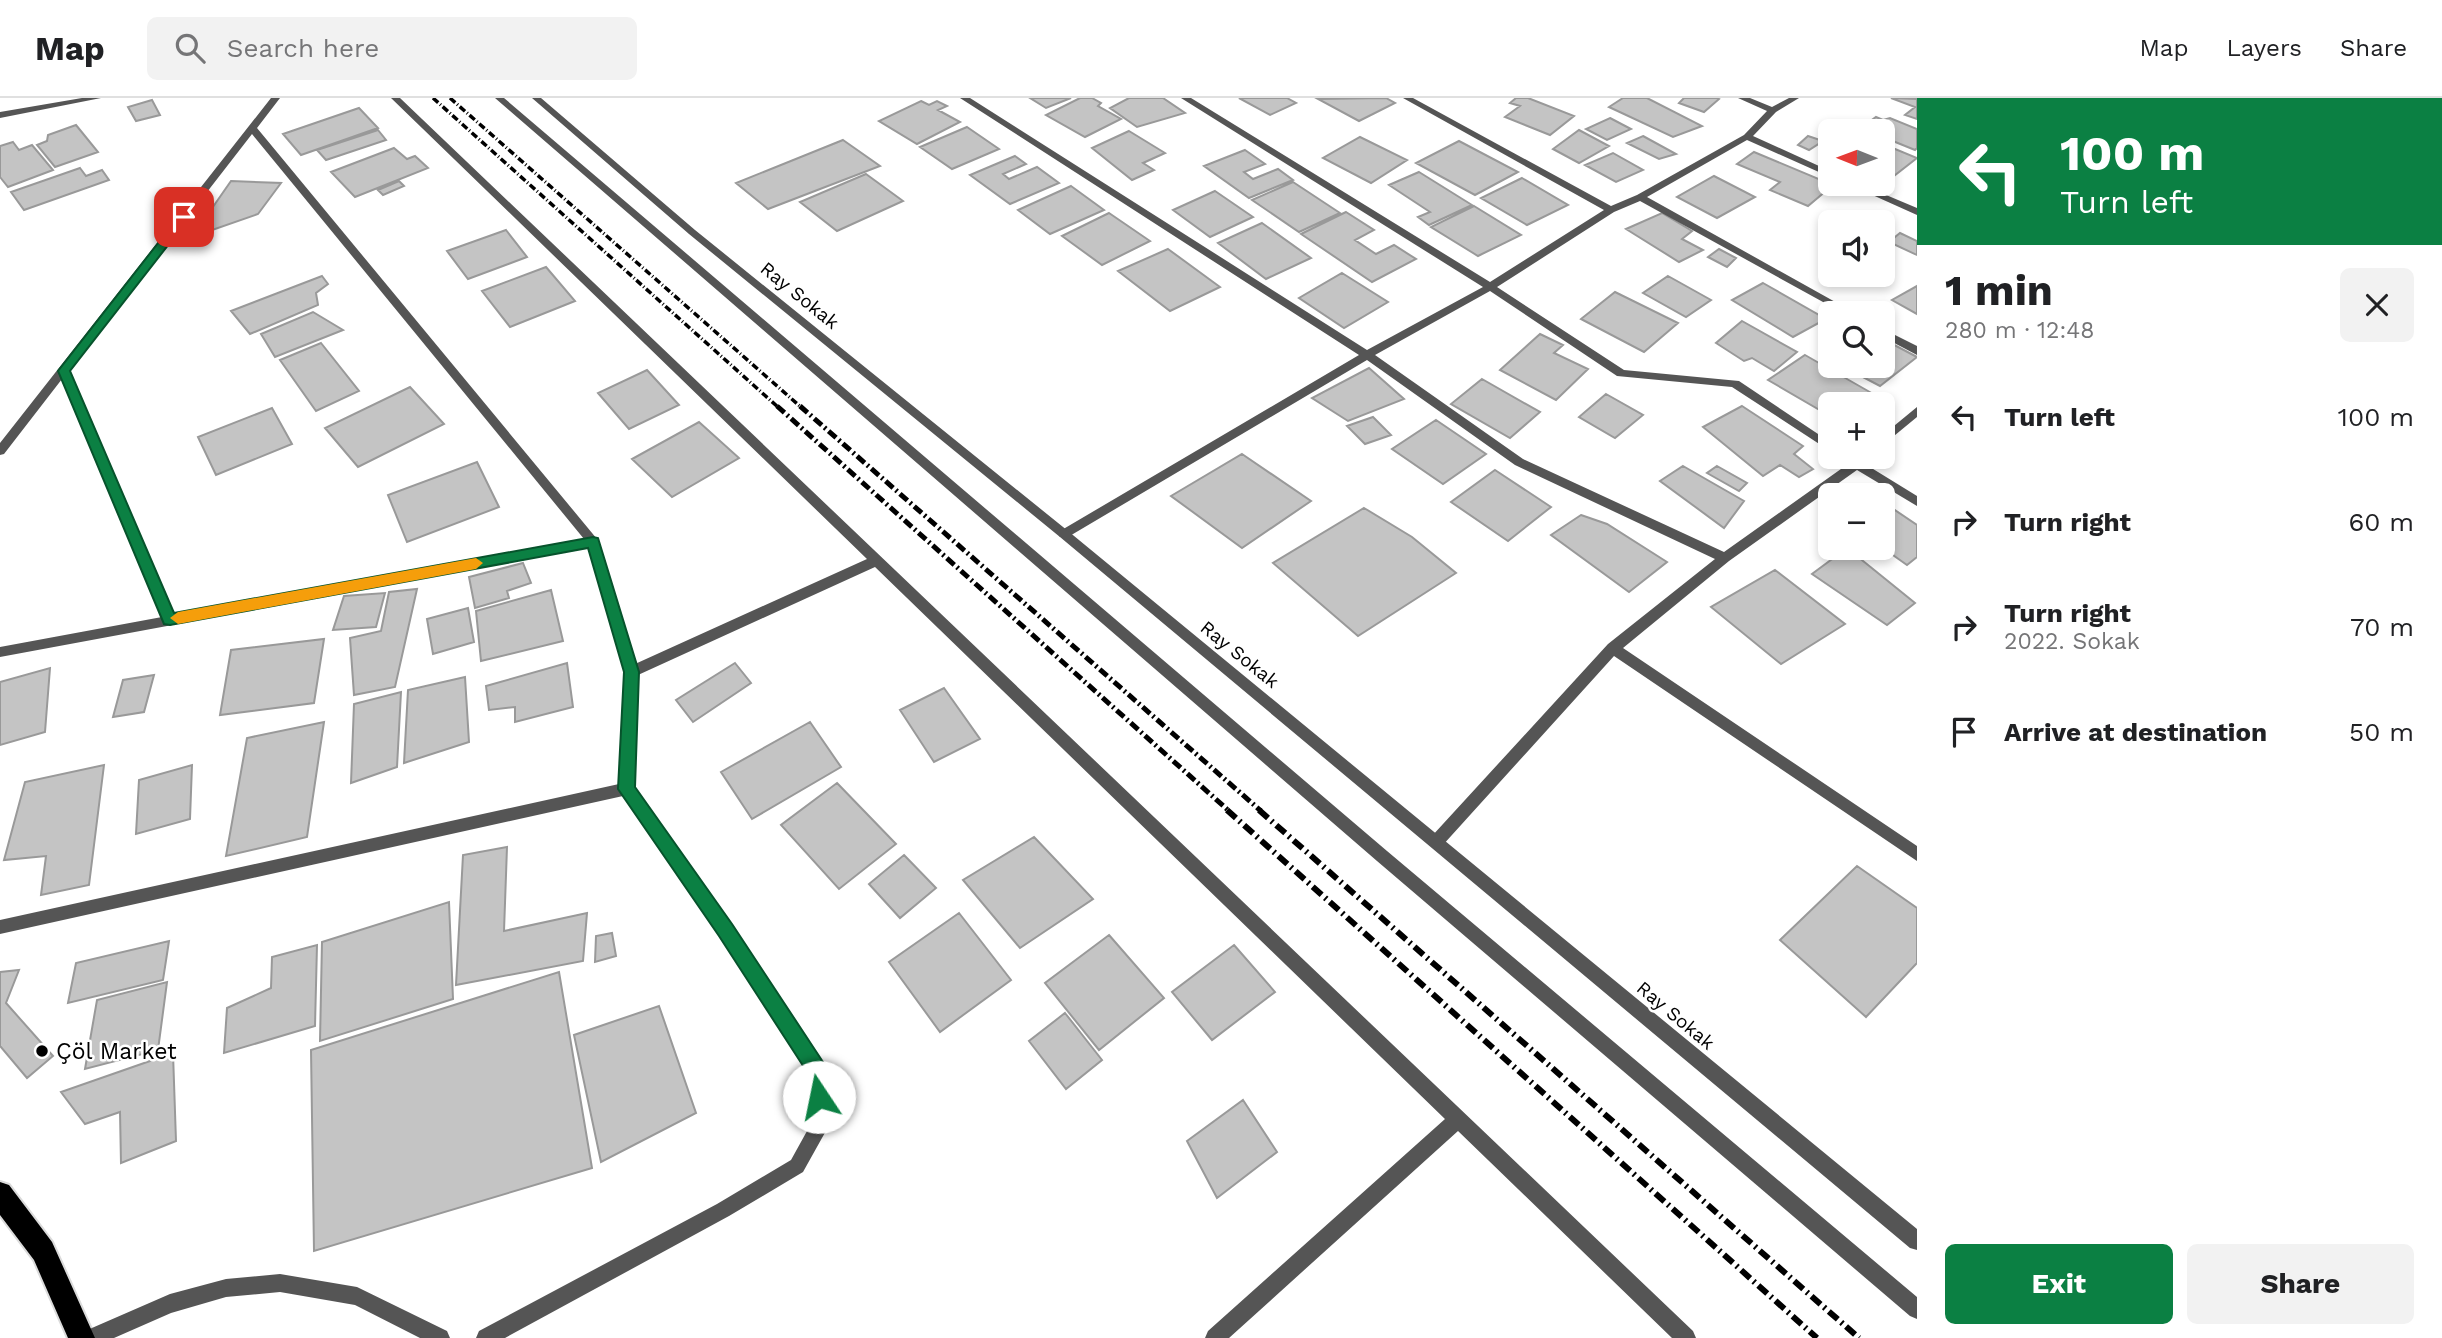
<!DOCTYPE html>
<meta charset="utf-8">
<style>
body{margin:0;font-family:"Work Sans",sans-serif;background:#f2f2f2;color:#202124;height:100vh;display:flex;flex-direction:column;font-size:26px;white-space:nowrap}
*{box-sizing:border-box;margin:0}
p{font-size:23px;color:#757577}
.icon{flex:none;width:38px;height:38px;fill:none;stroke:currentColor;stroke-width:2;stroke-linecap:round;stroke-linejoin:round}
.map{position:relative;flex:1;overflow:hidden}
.panel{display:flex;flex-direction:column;background:#fff;width:525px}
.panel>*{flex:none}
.banner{background:#0b8043;color:#fff;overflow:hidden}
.needle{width:46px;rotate:271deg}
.tools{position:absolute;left:1818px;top:21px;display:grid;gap:14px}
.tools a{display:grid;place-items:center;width:77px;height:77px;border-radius:10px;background:#fff;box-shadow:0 4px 10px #0003;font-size:35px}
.pin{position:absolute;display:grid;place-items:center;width:60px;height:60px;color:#fff;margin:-30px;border-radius:14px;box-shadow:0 4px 10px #0006}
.me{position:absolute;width:77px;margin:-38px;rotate:349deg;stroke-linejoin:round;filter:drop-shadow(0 0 5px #0008)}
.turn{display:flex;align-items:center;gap:24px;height:147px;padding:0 28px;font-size:32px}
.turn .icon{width:91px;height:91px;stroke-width:2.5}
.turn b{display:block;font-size:49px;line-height:60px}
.round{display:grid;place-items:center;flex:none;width:74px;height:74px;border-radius:10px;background:#f2f2f2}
.overview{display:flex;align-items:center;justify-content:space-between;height:119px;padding:0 28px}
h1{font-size:42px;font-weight:700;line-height:52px}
.button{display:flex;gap:14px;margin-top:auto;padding:14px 28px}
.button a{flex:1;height:80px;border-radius:10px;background:#0b8043;color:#fff;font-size:28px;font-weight:700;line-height:80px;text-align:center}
.button a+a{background:#f2f2f2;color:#202124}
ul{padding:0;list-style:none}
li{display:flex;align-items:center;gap:21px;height:105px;padding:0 28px}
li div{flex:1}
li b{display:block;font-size:26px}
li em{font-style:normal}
header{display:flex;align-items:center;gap:42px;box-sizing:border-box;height:98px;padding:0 35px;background:#fff;border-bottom:2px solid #e0e0e0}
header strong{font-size:33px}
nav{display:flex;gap:38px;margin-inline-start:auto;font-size:24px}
.search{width:490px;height:63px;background:#f2f2f2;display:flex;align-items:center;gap:18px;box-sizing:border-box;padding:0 24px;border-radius:10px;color:#757577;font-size:26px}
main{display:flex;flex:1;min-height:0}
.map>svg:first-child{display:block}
</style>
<header>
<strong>Map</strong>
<div class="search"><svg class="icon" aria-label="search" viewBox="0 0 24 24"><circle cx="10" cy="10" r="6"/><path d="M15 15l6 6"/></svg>Search here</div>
<nav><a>Map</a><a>Layers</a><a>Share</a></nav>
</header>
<main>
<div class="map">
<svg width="1917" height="1240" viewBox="0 0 1917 1240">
<rect width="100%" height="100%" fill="#fff"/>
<!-- building -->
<path fill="#c4c4c4" stroke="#999" stroke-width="2" d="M1030 0H1071L1046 10Z
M1080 0H1092L1101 5 1098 8 1121 21 1085 39 1046 17Z
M1129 0H1163L1185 15 1137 29 1110 10Z
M1239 0H1287L1296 5 1270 17Z
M1386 0 1395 5 1359 23 1318 1Z
M1516 0H1528L1574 18 1550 37 1505 19 1520 8 1510 5Z
M1623 0H1647L1702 28 1673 39 1609 9Z
M1684 0H1717L1719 1 1704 14 1679 5Z
M1891 0 1917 1V21L1905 17 1915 9Z
M152 2 160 17 136 23 128 9Z
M921 3 929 7 937 3 947 8 938 12 960 24 917 46 879 23Z
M359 10 378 30 301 57 283 36Z
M1876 19 1883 22 1890 20 1917 31V50L1915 52 1883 39V33H1870L1861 30Z
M1610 20 1631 31 1607 42 1586 31Z
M76 27 98 54 55 69 37 47 47 43 48 37Z
M967 29 999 51 952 71 920 49Z
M378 32 386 42 326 62 317 52Z
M1579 32 1609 48 1579 65 1553 51Z
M1129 33 1165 55 1143 65 1154 72 1132 82 1092 50Z
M1643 38 1676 56 1659 61 1627 45Z
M1808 38 1823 43 1809 52 1798 47Z
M1360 39 1407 62 1371 85 1323 60Z
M843 42 880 68 768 111 736 85Z
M1459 43 1518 74 1475 97 1416 65Z
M13 44 19 52 32 47 53 72 8 89 0 79V48Z
M1883 46 1917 60 1890 81 1883 78Z
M394 50 407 61 415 58 428 70 355 99 331 74Z
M1245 52 1265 66 1244 74 1253 81 1278 71 1293 82 1249 100 1204 68Z
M1754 54 1833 87 1808 108 1770 92 1780 84 1737 66Z
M1613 55 1643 72 1616 84 1585 67Z
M1015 58 1026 66 1003 76 1009 81 1037 69 1059 85 1010 106 970 77Z
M80 70 86 78 102 72 109 82 24 112 11 94Z
M1419 74 1472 107 1429 127 1418 119 1430 114 1389 87Z
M866 76 903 103 837 133 800 104Z
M1714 78 1755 99 1717 120 1677 99Z
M1522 80 1568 107 1527 127 1481 100Z
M231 83 281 85 258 116 192 139Z
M399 83 404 88 383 97 378 92Z
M1293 84 1340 115 1299 134 1252 102Z
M1071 88 1104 112 1050 136 1018 112Z
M1215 93 1253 119 1210 139 1173 112Z
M1474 108 1521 137 1478 158 1431 129Z
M1346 114 1374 132 1355 142 1376 156 1394 147 1416 161 1372 184 1301 136Z
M1109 115 1150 143 1102 167 1062 138Z
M1662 115 1692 133 1682 141 1703 152 1679 164 1626 131Z
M1262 125 1311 160 1266 181 1218 145Z
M506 132 527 159 468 181 447 153Z
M1900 135 1917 143V157L1889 144Z
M1168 151 1220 189 1170 213 1118 173Z
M1719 151 1736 160 1727 169 1708 159Z
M546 169 575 203 510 229 482 193Z
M1342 175 1388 204 1344 230 1299 200Z
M322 178 328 186 316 195 318 207 250 236 231 213Z
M1668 178 1711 202 1686 219 1643 195Z
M1763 185 1826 221 1793 239 1732 202Z
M1917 188V216L1892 202Z
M1615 194 1678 225 1644 254 1581 221Z
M313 214 343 232 275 259 261 236Z
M1742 223 1797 254 1774 273 1752 260 1744 263 1716 245Z
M1540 236 1563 247 1554 255 1588 271 1556 302 1500 272Z
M1883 241 1917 259 1880 288 1842 268H1883Z
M321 245 359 293 316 313 280 262Z
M1805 257 1875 297 1863 306H1830V318L1768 282Z
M1369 270 1404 301 1348 323 1312 300Z
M647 272 679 307 629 331 598 295Z
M1482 281 1540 314 1510 340 1451 306Z
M410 289 444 326 358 369 325 330Z
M1606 296 1643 317 1615 340 1579 319Z
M1742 308 1803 348 1794 356 1813 371 1799 379 1780 367 1763 378 1703 329Z
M272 310 292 346 216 377 198 339Z
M1373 319 1391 337 1365 346 1347 328Z
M1436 322 1486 356 1443 386 1392 351Z
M699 324 739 360 672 399 632 361Z
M1242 356 1311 403 1242 450 1171 398Z
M477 364 499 409 407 444 388 397Z
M1683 368 1744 403 1724 430 1660 383Z
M1717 368 1747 385 1739 393 1707 375Z
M1495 372 1551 409 1508 443 1451 404Z
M1883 404 1917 427V459L1907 467 1883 450Z
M1364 410 1412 439 1456 475 1358 538 1273 465Z
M1581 417 1607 426 1667 464 1629 494 1551 437Z
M1847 450 1915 505 1887 527 1812 476Z
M523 465 531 485 507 493 509 500 475 510 469 479Z
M1775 472 1845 526 1781 566 1711 509Z
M417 491 395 589 354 597 350 540 381 533 389 494Z
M551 492 563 543 481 563 476 513Z
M385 495 376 529 333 532 344 498Z
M468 510 474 544 433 556 427 521Z
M324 541 314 605 220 617 231 552Z
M567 565 573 609 515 624V609L489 612 486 588Z
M735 565 751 585 693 624 676 602Z
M50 570 45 634 0 647V584Z
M154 577 144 614 113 619 123 582Z
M465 579 469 644 404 665 408 592Z
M944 590 980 641 934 664 900 612Z
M401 594 397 669 351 685 354 606Z
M324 624 307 739 226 758 247 640Z
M810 624 841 669 752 721 721 674Z
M104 667 89 787 41 797 46 758 4 762 25 684Z
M192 667 190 721 136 736 139 682Z
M837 685 896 746 839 791 781 727Z
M1034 739 1093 801 1020 850 963 782Z
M507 749 504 833 587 815 583 863 456 887 463 757Z
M904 757 936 790 900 820 869 786Z
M1857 768 1917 810V865L1866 919 1780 842Z
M449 804 453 901 320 943 322 844Z
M959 815 1011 882 940 934 889 864Z
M612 835 616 858 595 864 596 838Z
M1109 837 1164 900 1099 952 1045 885Z
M169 843 163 882 68 905 76 865Z
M317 847 315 928 224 955 227 910 271 890 272 859Z
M1234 847 1275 894 1212 942 1172 894Z
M19 872 6 905 53 958 27 980 0 948V874Z
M559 874 592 1070 314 1153 311 952Z
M167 884 158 952 85 971 97 902Z
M659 908 696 1015 601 1064 574 937Z
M1065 915 1102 962 1066 991 1029 943Z
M173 955 176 1043 121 1065 120 1014 85 1026 61 994Z
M1243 1002 1277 1054 1217 1100 1187 1043Z"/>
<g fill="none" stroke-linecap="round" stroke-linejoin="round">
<!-- trunk casing -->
<g stroke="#dbdbdb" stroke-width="4">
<path id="trunk" d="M0 1084 9 1087 52 1144 95 1240H68L34 1162 0 1117Z"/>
</g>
<!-- minor -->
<path fill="#555" fill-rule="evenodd" d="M82 0H101L0 20V14Z
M271 0H280L257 30 597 441 635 566 867 461 391 0H400L1693 1233 1696 1240H1672L1458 1033 1229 1240H1205L1208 1233 1445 1021 875 469 638 577 633 690 731 827 824 968 827 974 830 1025 827 1031 803 1074 729 1118 505 1240H476L479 1233 717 1106 791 1062 812 1024 810 976 719 837 623 698 0 836V822L619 686 624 574 588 450 0 559V549L162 519 62 281 4 356 0 357V345ZM252 36 584 441 174 516 69 272Z
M960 0H970L1367 252 1483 189 1181 0H1191L1490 184 1604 112 1403 0H1413L1611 108 1637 97 1744 37 1767 13 1738 0H1750L1772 9 1789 0H1799L1776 14 1753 38 1830 73V79L1747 42 1647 99 1855 215H1843L1640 103 1614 114 1497 189 1624 272 1739 283 1830 344V353L1732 289 1617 278 1490 193 1375 257 1523 361 1724 454 1848 366 1840 359H1872L1865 366 1917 398V408L1857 372 1729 463 1623 550 1917 748V763L1614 558 1442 748 1437 750 1432 748 1429 743 1432 738 1608 546 1715 461 1515 367 1367 262 1068 439H1060L1058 436 1060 433 1359 257Z
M1848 86H1860L1917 110V117Z
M1883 231 1917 248V257L1883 239Z
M1917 309V319L1883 347V337Z"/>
<!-- tertiary -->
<path fill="#555" fill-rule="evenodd" d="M495 0H504L1387 753 1917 1199V1221L1910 1218 1377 763Z
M532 0H541L695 132 1068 433 1917 1131V1152L1910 1150 1060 439 689 136Z
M280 1176 357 1189 447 1233 450 1240H420L355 1207 280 1194 226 1199 171 1215 114 1240H82L85 1233 170 1196 226 1181Z"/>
<!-- trunk -->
<use href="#trunk" fill="#000" fill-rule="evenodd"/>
<!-- rail-far2 -->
<path stroke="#000" stroke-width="3.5" stroke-dasharray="7 2.5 1 2.5" stroke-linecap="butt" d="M433 0 779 310
M450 0 802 310"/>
<!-- rail-far1 -->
<path stroke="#000" stroke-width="5" stroke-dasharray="10 3.5 2 3.5" stroke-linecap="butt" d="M777 308 1229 713
M800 308 1261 713"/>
<!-- rail -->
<path stroke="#000" stroke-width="6" stroke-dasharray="12 4.5 2 4.5" stroke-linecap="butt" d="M1227 712 1817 1240
M1259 712 1859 1240"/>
</g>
<!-- route -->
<path fill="#0b8043" stroke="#07532c" stroke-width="2" d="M180 117 190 119 70 273 174 515 593 439 598 440 639 574 635 689 732 826 825 967 829 999 826 1006 819 1009 812 1006 809 977 719 838 618 691 624 574 588 450 170 527 164 526 58 273Z"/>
<!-- slow -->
<path fill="#f59e0b" d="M476 460 483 465 476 471 178 526 170 520 178 514Z"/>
<!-- markers -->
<circle fill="#000" stroke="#fff" stroke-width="2.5" cx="42" cy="953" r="7"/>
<g text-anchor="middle" stroke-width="5" stroke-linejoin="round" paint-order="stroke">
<!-- street labels -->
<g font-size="19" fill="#000" stroke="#fff">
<text transform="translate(800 197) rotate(39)" y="7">Ray Sokak</text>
<text transform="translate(1240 556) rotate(39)" y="7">Ray Sokak</text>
<text transform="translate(1676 917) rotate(40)" y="7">Ray Sokak</text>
</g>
<!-- near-poi labels -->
<g font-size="23" fill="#000" stroke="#fff" text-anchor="start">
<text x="56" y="961">Çöl Market</text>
</g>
</g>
</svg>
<div class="tools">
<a><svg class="needle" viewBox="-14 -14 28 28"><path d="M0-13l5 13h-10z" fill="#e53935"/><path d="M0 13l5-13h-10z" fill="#757577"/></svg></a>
<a><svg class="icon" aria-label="sound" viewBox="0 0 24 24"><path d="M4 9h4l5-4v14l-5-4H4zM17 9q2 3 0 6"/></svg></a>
<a><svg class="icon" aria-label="search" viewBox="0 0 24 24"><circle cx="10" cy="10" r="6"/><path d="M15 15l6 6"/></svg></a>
<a>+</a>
<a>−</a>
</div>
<div class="pin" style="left:184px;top:119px;background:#d93025"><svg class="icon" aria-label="arrive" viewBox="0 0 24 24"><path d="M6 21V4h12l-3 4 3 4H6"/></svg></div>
<svg class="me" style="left:819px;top:999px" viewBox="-20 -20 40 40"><circle r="19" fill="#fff"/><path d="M0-13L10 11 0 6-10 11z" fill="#0b8043"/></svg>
</div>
<section class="panel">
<div class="banner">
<div class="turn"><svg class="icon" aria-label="left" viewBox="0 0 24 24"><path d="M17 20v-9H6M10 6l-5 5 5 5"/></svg><div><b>100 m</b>Turn left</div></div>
</div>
<div class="overview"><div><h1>1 min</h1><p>280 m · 12:48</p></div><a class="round"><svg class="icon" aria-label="close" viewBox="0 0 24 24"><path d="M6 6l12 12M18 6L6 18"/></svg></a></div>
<ul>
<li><svg class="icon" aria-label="left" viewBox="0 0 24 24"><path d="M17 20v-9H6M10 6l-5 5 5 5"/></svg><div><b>Turn left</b></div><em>100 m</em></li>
<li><svg class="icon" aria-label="right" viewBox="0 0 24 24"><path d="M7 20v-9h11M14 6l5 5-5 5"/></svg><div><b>Turn right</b></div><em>60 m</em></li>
<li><svg class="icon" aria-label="right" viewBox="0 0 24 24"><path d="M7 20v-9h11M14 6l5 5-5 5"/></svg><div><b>Turn right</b><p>2022. Sokak</p></div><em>70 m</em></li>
<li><svg class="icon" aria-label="arrive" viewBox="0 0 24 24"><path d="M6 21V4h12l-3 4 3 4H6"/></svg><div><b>Arrive at destination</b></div><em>50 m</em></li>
</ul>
<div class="button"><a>Exit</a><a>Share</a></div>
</section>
</main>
